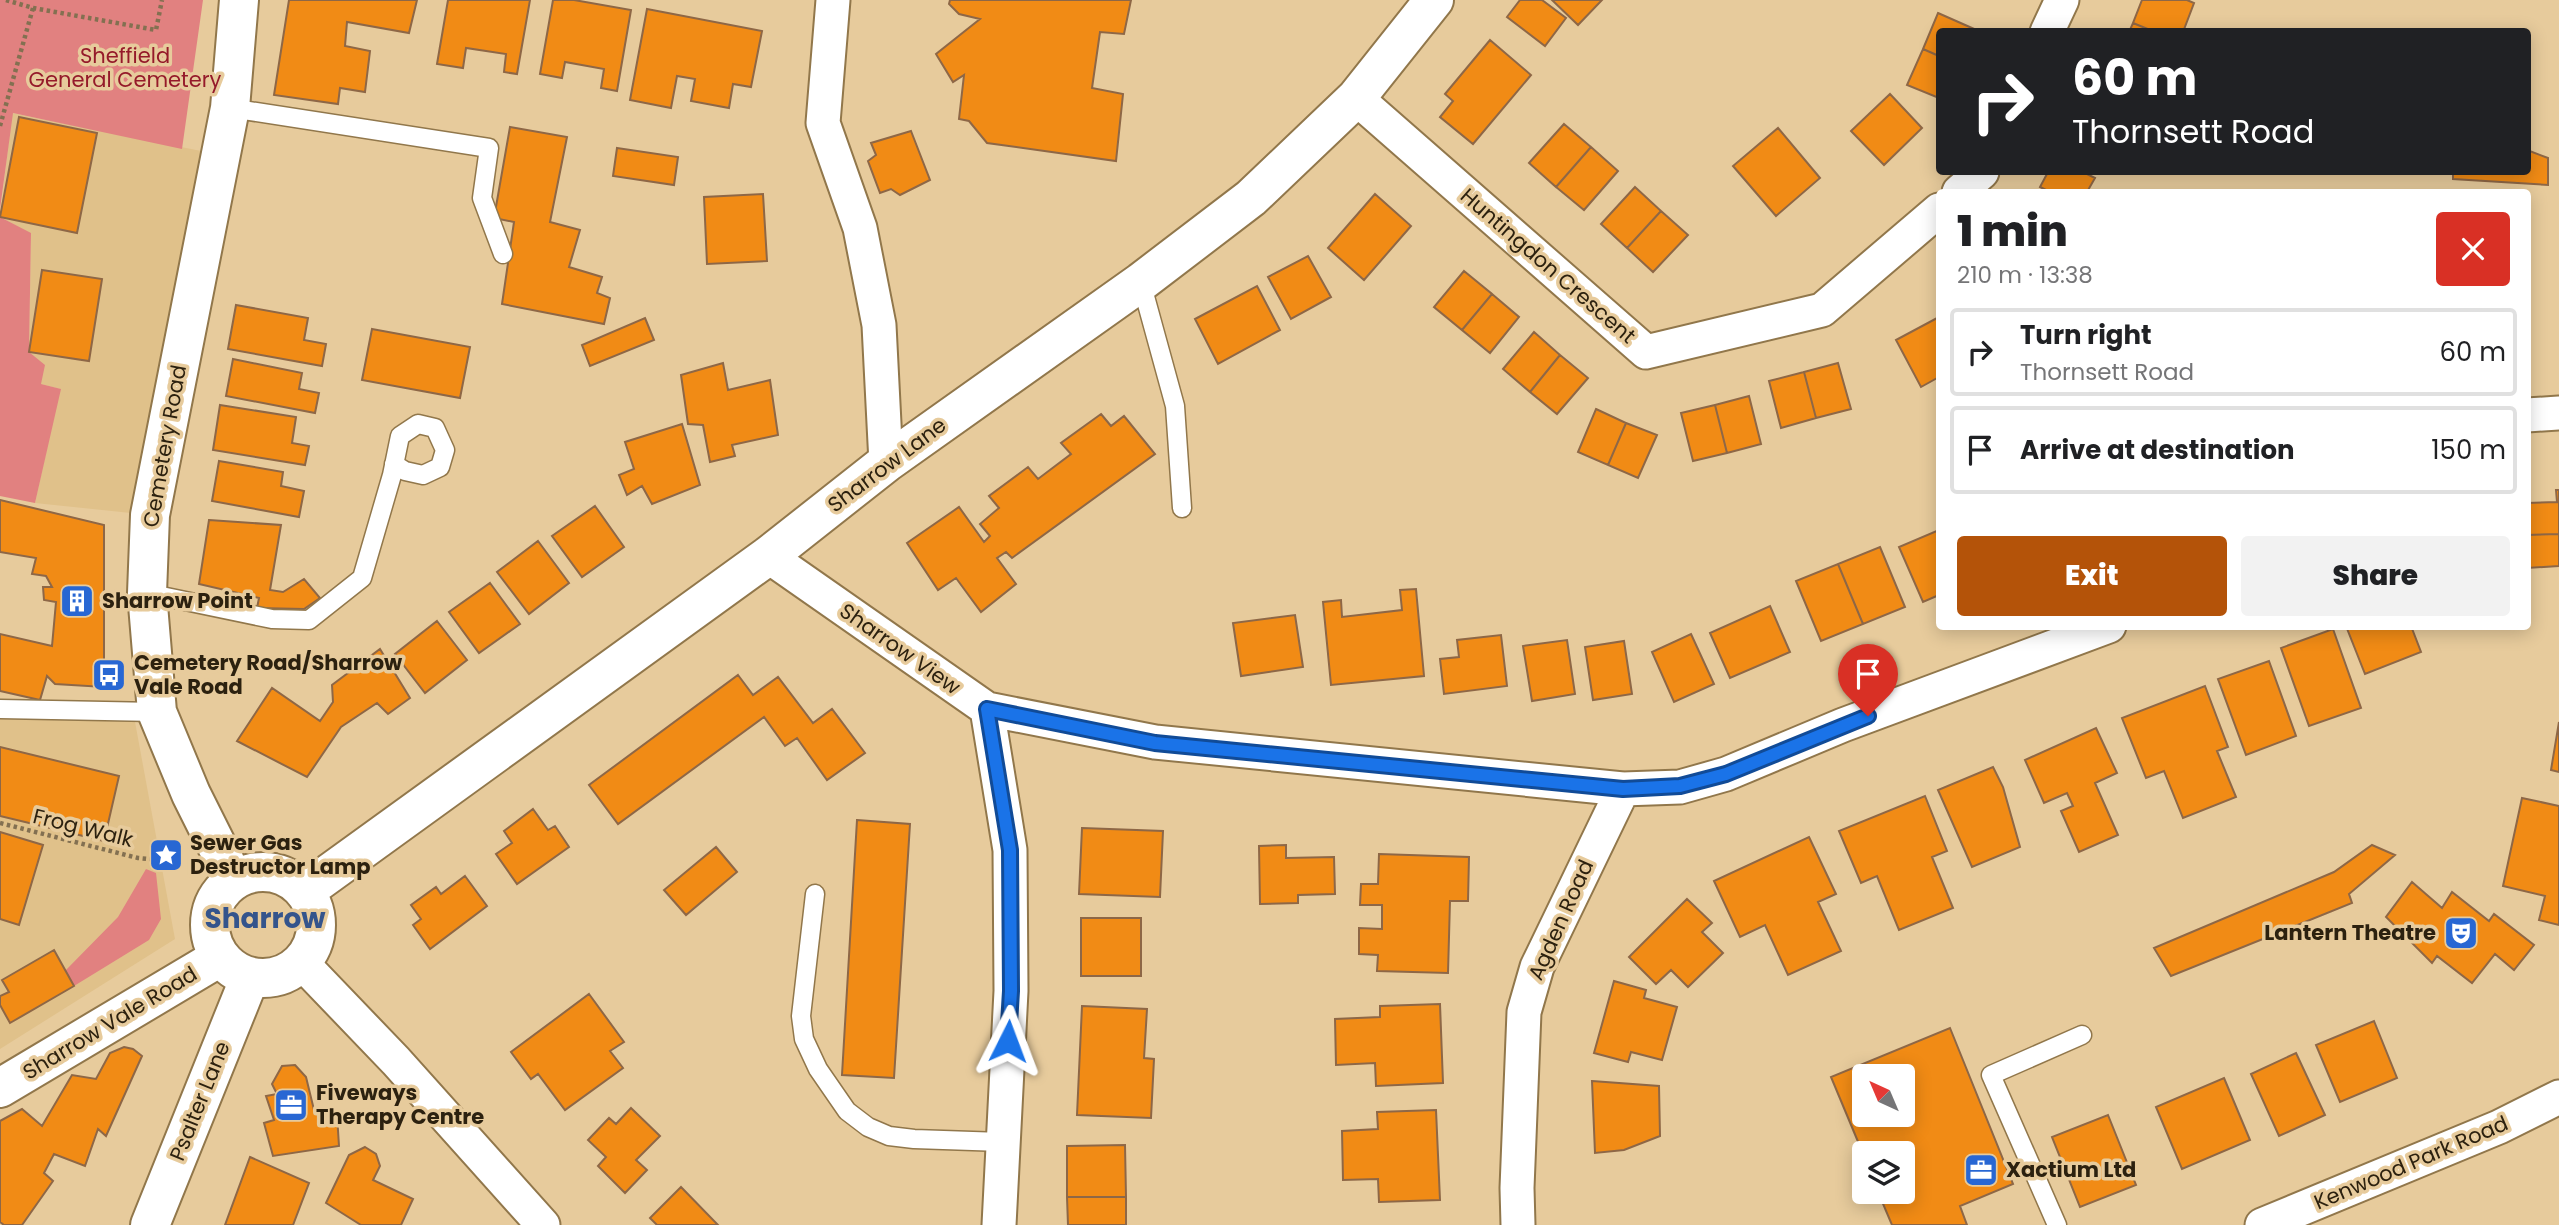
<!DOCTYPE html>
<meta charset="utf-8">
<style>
body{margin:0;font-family:Poppins,sans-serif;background:#f2f2f2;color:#202124;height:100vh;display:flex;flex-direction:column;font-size:26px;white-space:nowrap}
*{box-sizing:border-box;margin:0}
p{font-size:23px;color:#757577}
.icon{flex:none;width:38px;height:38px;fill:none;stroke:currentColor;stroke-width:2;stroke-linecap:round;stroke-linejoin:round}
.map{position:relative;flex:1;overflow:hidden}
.details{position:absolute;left:1936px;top:189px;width:595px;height:441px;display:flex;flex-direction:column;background:#fff;border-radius:7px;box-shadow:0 4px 18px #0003}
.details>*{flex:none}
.hud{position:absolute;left:1936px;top:28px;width:595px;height:147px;border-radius:7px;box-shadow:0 4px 18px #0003;background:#202124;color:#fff;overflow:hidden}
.needle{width:46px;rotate:316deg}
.buttons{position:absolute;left:1852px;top:1064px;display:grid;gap:14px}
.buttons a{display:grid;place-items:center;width:63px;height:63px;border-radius:7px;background:#fff;box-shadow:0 4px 18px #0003;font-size:35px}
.pin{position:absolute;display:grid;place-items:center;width:60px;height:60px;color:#fff;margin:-72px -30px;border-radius:50% 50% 50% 0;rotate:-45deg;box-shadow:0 0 7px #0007}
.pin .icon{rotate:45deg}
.me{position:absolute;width:77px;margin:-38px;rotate:3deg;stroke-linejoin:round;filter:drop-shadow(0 0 5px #0008)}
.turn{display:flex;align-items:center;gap:24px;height:147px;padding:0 21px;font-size:32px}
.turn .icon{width:91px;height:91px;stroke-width:2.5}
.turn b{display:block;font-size:49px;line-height:60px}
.round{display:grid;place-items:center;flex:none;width:74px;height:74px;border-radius:7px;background:#f2f2f2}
.summary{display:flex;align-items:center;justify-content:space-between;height:119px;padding:0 21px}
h1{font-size:42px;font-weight:800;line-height:52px}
.button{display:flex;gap:14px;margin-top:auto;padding:14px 21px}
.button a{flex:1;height:80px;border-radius:7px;background:#b45309;color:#fff;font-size:28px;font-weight:800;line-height:80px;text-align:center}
.button a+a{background:#f2f2f2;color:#202124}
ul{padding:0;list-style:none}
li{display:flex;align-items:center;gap:21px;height:88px;margin:0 14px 10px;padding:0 7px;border:4px solid #e0e0e0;border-radius:7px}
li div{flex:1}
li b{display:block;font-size:26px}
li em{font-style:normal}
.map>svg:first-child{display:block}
</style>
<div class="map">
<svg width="2559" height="1225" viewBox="0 0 2559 1225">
<rect width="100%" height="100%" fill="#e7cb9c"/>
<!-- built -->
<path fill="#e0c18a" d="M12 113 221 155 150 515 35 503 60 389 41 384 29 352 31 234 0 217Z
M0 709 133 711 175 939 0 1049Z"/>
<!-- green -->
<path fill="#e18180" d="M0 0H203L182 149 13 113 0 209Z
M0 217 31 233 29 352 45 365 41 384 61 389 35 503 0 496Z
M146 869 156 873 161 919 149 940 74 986 65 971 118 917Z"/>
<!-- building -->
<path fill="#f18b15" stroke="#8e6746" stroke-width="2" fill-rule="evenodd" d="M289 0H417L409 33 347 22 345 46 370 51 365 92 340 88 338 104 274 95Z
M448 0H530L517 74 504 72 506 54 466 48 463 68 437 64Z
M553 0H574L631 10 617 91 601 88 604 69 565 62 562 78 540 74Z
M950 0H1131L1124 34 1100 32 1092 88 1123 94 1116 161 987 143 969 121 959 119 964 75 953 82 936 54 980 19 959 14 949 4Z
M1520 0H1542L1566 18 1545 46 1507 17Z
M1552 0H1602L1578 25Z
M2142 0H2187L2194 3 2183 32H2155L2133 23Z
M647 9 762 31 751 87 733 84 729 108 691 101 695 79 677 76 671 108 630 100Z
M1938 13 1981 32H1939V56L1923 49Z
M2133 23 2155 32H2129Z
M1490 40 1531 75 1473 144 1440 117 1453 101 1445 94Z
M1923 49 1939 56V98L1907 85Z
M1890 94 1922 128 1884 165 1851 131Z
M19 117 97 133 77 233 0 217Z
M1564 124 1591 147 1556 187 1529 163Z
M510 127 567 137 550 222 580 230 569 267 602 277 597 293 610 298 604 324 502 304 514 222 494 218Z
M1778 128 1820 178 1776 216 1733 166Z
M911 131 930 180 900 195 891 189 880 193 868 161 876 155 871 143Z
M1591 147 1618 171 1584 210 1556 187Z
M617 148 678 157 674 185 613 176Z
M2527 150 2548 158V185L2453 179V172H2527Z
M2048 172H2083L2095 178 2087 192H2050L2040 187Z
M1635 187 1661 211 1627 248 1601 224Z
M763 194 767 261 707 264 704 197Z
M1375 194 1411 226 1364 280 1328 248Z
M1661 211 1688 235 1653 272 1627 248Z
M1308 256 1331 297 1291 319 1268 277Z
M42 270 102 279 89 361 29 352Z
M1464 271 1492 294 1462 330 1434 307Z
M1257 286 1280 330 1218 364 1195 319Z
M1492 294 1519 317 1490 353 1462 330Z
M236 305 308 318 304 340 326 344 322 366 228 349Z
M1939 317V377L1921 387 1896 340Z
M645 318 654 340 590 366 582 345Z
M372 329 470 347 460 398 362 380Z
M1534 332 1560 355 1530 392 1503 369Z
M1560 355 1588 378 1557 414 1530 392Z
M233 359 302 373 299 389 319 393 315 413 226 396Z
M723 363 728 390 770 380 778 435 732 445 735 456 710 462 703 425 688 424 681 375Z
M1838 363 1851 409 1816 418 1804 372Z
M1804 372 1816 418 1781 428 1769 381Z
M1749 396 1761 444 1727 453 1715 405Z
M220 405 296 417 292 443 309 446 305 465 213 450Z
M1715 405 1727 453 1693 461 1681 413Z
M1596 409 1626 423 1608 465 1578 452Z
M1101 414 1111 426 1124 416 1155 454 1012 558 1006 552 997 558 1016 584 981 612 956 578 938 590 907 543 959 507 984 542 990 536 980 524 999 508 989 496 1028 467 1038 479 1071 454 1061 443Z
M1626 423 1657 435 1638 478 1608 465Z
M682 424 700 485 652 504 642 486 627 495 619 475 634 469 625 442Z
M219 461 283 472 281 486 304 491 299 517 212 501Z
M2556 490H2559V534L2527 535V503L2557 502Z
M0 500 104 525V687L55 684 47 676 40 700 0 691V634L52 646 56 602 44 600 43 587H52L46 576 32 574 36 558 0 552Z
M595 506 624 547 582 577 552 536Z
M209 520 281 525 270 590 283 592 304 579 320 598 304 609 257 608 259 598 199 584Z
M1939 530V595L1923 602 1899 547Z
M2559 534V566L2527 568V535Z
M538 541 569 583 529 614 497 572Z
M1880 547 1905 607 1863 624 1838 564Z
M1838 564 1863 624 1821 641 1796 581Z
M490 583 520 624 479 653 449 612Z
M1416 589 1424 676 1331 685 1323 602 1341 600 1342 617 1402 610 1400 590Z
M1770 606 1790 652 1730 678 1710 633Z
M1295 615 1303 667 1241 676 1233 623Z
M437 621 467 660 425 693 395 654Z
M2346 626H2411L2421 652 2365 674Z
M2333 629 2361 708 2309 726 2281 648Z
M1691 634 1714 684 1674 702 1652 652Z
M1501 635 1507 686 1444 694 1440 659 1459 657 1457 640Z
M1567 640 1575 694 1532 701 1523 646Z
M1624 641 1632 694 1593 700 1585 647Z
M380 649 410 698 388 714 377 703 341 727 307 777 237 741 272 688 320 721 333 702 332 685Z
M2269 661 2296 736 2246 755 2218 679Z
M738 675 753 695 778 677 813 723 832 709 865 753 827 780 797 738 785 746 764 717 618 824 589 785Z
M2205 686 2228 747 2217 751 2236 797 2183 818 2164 771 2146 778 2122 718Z
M2559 722V772L2551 770Z
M2096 728 2117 773 2095 783 2118 835 2079 852 2061 811 2073 806 2067 793 2044 803 2025 760Z
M0 747 119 776 104 841 0 816Z
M1993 767 2003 787 2020 847 1972 867 1938 790Z
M1925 796 1947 851 1932 857 1953 908 1899 930 1877 876 1861 883 1839 831Z
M2522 798 2559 806V925L2539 920 2545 896 2503 886Z
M533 809 548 830 555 826 569 847 517 884 496 854 512 843 504 831Z
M857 820 910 824 894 1078 842 1075Z
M1082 828 1163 831 1160 897 1079 894Z
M0 832 43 845 19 925 0 919Z
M1809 837 1836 894 1818 902 1841 951 1788 975 1765 925 1740 937 1714 881Z
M1286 845V858L1334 857 1335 894 1298 895V903L1260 904 1259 846Z
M2372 845 2395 855 2349 894 2352 903 2171 976 2154 948 2334 872Z
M716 847 737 872 686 915 664 890Z
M1379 854 1469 857 1468 901H1450L1448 973 1377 971 1378 955 1359 954V928L1382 929V905H1360L1361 884H1378Z
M465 876 487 906 430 949 413 925 421 919 411 905 436 887 441 894Z
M2412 882 2442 908 2452 892 2489 921 2494 914 2534 945 2514 970 2495 954 2472 983 2437 956 2432 963 2386 917Z
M1687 899 1712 923 1702 932 1723 953 1688 987 1671 970 1656 984 1629 957Z
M1081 918H1141V976H1081Z
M54 950 74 986 10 1023 0 1005V996L9 992 2 980Z
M1614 981 1646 990 1644 998 1677 1007 1662 1060 1631 1052 1628 1062 1594 1053Z
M589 994 624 1042 610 1051 623 1068 565 1110 538 1074 531 1079 511 1052Z
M1440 1004 1443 1083 1376 1086 1375 1063 1336 1065 1335 1019 1380 1017V1006Z
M1082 1006 1147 1009 1144 1058 1154 1059 1151 1118 1077 1115Z
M2374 1021 2397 1078 2340 1102 2316 1045Z
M1950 1028 2013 1184 1960 1206 1967 1225H1892L1878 1192H1902V1153H1864V1156L1831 1077ZM1864 1076H1902V1115H1864Z
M124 1047 133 1049 142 1056 106 1136 98 1129 85 1166 54 1154 44 1173 53 1181 22 1225H4L0 1222V1121L22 1109 42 1126 72 1075 96 1079 110 1053Z
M2296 1053 2325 1115 2279 1136 2251 1074Z
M295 1065 306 1077 315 1114 337 1115 339 1146 273 1156 264 1123 274 1120 266 1096 277 1094 272 1084 282 1066Z
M2224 1078 2250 1140 2182 1169 2156 1107Z
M1592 1081 1659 1086 1660 1136 1624 1150 1595 1153Z
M631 1108 660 1136 636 1160 647 1170 625 1193 598 1166 606 1157 588 1140 609 1118 616 1124Z
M1436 1110 1440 1200 1379 1202 1378 1179 1343 1180 1342 1131 1378 1129 1377 1112Z
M2108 1115 2136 1185 2080 1207 2052 1137Z
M1125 1145 1126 1197H1067V1146Z
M365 1147 376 1154 380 1166 373 1180 413 1199 401 1225H361L326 1203 349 1155Z
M250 1157 309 1183 293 1225H225Z
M681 1187 718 1225H657L650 1218Z
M1067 1197H1126V1225H1068Z"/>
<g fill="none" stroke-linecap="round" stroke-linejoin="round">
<!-- lane casing -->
<g stroke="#91774b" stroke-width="21">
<path id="lane" d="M230 108 489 148 482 198 503 254
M1141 282 1175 406 1182 508
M147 593 272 619 309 620 362 578 392 475 400 436 418 424 435 428 445 450 440 467 423 475 405 471 394 464
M0 709 157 712
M815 894 801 1016 804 1039 818 1069 847 1111 868 1127 889 1136 914 1139 1002 1142
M2057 1225 1991 1075 2082 1035"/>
</g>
<!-- street casing -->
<g stroke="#91774b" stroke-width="37">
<path id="street" d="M833 0 823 123 860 228 879 325 886 463
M2047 32 2062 0
M1356 98 1646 352 1822 310 1939 210
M1959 192 1982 172
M2527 415 2559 413
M768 556 987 709 1155 742 1623 789 1680 787 1726 774 1843 725 2109 626
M987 709 1010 850 1011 991 999 1225
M301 962 396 1061 543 1225
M1518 1225 1517 1188 1524 1012 1537 967 1623 789
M2262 1225 2499 1127 2559 1097"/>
</g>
<!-- secondary casing -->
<g stroke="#91774b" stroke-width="42">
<path id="secondary" d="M210 925a53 53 0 1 1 106 0a53 53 0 1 1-106 0Z
M234 880 191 794 157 712 147 593 150 515 230 108 239 0
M305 891 768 556 886 463 1141 282 1251 198 1356 98 1434 0
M0 1088 220 957
M150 1225 250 977"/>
</g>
<!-- path -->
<path stroke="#837051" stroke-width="4.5" stroke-dasharray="3.5 3.5" stroke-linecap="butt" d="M6 0 33 8 156 30 162 0
M0 126 33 8
M0 823 138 858 180 862"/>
<!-- lane -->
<use href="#lane" stroke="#fff" stroke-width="18"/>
<!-- street -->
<use href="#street" stroke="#fff" stroke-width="33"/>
<!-- secondary -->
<use href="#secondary" stroke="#fff" stroke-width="38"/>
</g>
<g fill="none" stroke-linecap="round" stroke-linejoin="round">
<!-- route casing -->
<g stroke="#114b97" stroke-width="18">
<path id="route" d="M1008 1041 1011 991 1010 850 987 709 1155 743 1623 789 1680 786 1726 774 1868 716"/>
</g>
<!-- route -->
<use href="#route" stroke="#1a73e8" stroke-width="12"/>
</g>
<!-- icons -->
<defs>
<g id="building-square" transform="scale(1.75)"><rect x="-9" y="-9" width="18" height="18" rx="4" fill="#2867d3" stroke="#e7cb9c"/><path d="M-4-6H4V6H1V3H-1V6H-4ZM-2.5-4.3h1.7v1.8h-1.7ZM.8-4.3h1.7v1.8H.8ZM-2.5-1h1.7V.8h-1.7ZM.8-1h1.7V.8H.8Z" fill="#fff"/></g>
<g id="bus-square" transform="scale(1.75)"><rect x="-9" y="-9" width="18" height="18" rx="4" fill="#2867d3" stroke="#e7cb9c"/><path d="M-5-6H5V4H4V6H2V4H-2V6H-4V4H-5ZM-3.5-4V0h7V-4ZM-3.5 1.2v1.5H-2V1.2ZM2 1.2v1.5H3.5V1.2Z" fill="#fff"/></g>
<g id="sight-square" transform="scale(1.75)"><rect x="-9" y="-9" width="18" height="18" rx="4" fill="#2867d3" stroke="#e7cb9c"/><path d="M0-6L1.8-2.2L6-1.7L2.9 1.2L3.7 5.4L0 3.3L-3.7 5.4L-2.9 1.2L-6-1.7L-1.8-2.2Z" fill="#fff"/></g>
<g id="theatre-square" transform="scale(1.75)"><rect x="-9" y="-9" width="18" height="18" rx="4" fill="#2867d3" stroke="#e7cb9c"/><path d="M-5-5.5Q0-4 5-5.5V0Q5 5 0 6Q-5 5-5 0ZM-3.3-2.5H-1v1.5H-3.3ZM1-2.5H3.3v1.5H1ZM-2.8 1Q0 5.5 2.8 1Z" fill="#fff"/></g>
<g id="office-square" transform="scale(1.75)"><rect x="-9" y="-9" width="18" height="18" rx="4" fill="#2867d3" stroke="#e7cb9c"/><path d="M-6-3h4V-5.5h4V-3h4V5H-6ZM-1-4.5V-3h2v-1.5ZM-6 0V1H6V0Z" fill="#fff"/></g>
</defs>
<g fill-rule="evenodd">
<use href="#building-square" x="77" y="601"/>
<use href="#bus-square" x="109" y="675"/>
<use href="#sight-square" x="166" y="855"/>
<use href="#theatre-square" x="2461" y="933"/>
<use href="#office-square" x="291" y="1105"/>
<use href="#office-square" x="1981" y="1170"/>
</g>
<g text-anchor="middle" stroke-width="7" stroke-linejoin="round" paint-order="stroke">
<!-- park labels -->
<g font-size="21" fill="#951a2a" stroke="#e7cb9c">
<text x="125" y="63">Sheffield<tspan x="125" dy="24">General Cemetery</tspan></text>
</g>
<!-- street labels -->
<g font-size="21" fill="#2c210f" stroke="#e7cb9c">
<text transform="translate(1548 266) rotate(41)" y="7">Huntingdon Crescent</text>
<text transform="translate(165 446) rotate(-80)" y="7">Cemetery Road</text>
<text transform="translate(887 465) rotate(-37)" y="7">Sharrow Lane</text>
<text transform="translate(900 649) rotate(35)" y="7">Sharrow View</text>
<text transform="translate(83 828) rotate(14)" y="7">Frog Walk</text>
<text transform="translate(1561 920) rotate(-66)" y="7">Agden Road</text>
<text transform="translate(110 1023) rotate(-31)" y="7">Sharrow Vale Road</text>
<text transform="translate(200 1101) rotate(-68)" y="7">Psalter Lane</text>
<text transform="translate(2411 1163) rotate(-23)" y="7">Kenwood Park Road</text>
</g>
<!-- poi labels -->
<g font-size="21" font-weight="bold" fill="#2c210f" stroke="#e7cb9c" text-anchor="start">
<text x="102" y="608">Sharrow Point</text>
<text x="134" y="670">Cemetery Road/Sharrow<tspan x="134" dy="24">Vale Road</tspan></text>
<text x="190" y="850">Sewer Gas<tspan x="190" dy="24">Destructor Lamp</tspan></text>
<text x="2436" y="940" text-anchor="end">Lantern Theatre</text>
<text x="316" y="1100">Fiveways<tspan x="316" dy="24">Therapy Centre</tspan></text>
<text x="2006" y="1177">Xactium Ltd</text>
</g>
<!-- district labels -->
<g font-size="28" font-weight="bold" fill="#34548c" stroke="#e7cb9c">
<text x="265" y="928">Sharrow</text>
</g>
</g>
</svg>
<div class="buttons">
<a><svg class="needle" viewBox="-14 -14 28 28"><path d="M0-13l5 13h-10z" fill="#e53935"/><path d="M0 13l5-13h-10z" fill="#757577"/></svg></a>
<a><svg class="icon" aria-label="layers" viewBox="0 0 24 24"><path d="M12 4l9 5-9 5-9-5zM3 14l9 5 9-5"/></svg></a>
</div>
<div class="pin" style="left:1868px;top:716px;background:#d93025"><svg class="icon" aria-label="arrive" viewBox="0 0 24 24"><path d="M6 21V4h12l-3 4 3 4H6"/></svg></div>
<svg class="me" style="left:1008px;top:1041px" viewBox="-20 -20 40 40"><path d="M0-17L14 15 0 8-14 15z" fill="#1a73e8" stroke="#fff" stroke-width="4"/></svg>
<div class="hud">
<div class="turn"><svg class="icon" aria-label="right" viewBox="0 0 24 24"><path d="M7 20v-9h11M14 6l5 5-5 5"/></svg><div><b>60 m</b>Thornsett Road</div></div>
</div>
<section class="details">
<div class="summary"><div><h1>1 min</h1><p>210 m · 13:38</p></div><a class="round" style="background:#d93025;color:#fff"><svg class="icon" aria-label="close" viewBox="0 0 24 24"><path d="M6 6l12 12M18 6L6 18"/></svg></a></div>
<ul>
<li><svg class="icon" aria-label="right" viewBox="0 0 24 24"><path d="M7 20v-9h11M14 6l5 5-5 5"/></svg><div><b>Turn right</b><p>Thornsett Road</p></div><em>60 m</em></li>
<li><svg class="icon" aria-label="arrive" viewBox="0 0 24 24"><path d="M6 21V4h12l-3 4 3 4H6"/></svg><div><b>Arrive at destination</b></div><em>150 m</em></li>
</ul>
<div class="button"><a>Exit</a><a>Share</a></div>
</section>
</div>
